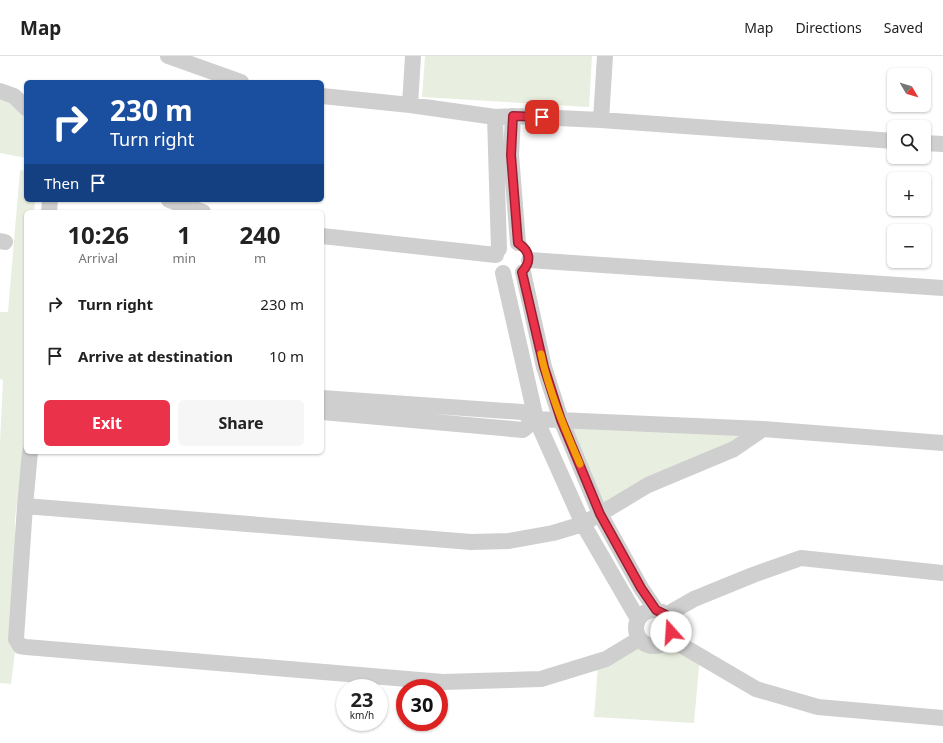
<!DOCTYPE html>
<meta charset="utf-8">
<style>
body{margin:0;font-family:"Noto Sans",sans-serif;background:#f6f6f6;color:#222;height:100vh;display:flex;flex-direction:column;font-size:15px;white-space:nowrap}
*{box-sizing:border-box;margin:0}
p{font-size:13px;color:#767676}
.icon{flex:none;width:22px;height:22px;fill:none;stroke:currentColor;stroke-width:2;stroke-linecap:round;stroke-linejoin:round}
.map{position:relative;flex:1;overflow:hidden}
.drawer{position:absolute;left:24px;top:154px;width:300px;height:244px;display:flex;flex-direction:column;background:#fff;border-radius:6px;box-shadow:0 1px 3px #0004}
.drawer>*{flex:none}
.hud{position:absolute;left:24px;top:24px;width:300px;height:122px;border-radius:6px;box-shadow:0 1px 3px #0004;background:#1a4fa0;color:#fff;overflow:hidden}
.needle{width:26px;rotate:128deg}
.buttons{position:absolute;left:887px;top:12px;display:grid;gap:8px}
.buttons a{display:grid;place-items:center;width:44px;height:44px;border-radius:6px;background:#fff;box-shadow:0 1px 3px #0004;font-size:20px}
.speed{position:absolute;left:336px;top:623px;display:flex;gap:8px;font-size:20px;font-weight:700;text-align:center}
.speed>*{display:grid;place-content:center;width:52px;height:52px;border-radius:50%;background:#fff;box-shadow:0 1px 3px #0004;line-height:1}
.speed small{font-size:10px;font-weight:400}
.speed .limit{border:6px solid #d22;background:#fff;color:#111}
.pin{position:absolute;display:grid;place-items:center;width:34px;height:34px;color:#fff;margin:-17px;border-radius:8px;box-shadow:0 2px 6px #0006}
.me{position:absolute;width:44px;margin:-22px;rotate:341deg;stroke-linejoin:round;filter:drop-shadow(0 0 3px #0008)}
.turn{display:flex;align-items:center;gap:14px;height:84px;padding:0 20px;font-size:18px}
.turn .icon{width:52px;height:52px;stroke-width:2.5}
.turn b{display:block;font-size:28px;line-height:34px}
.then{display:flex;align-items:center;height:38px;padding:0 20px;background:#0003;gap:8px;font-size:15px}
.eta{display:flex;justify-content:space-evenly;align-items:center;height:68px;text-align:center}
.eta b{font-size:24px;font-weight:700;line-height:28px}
.button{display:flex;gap:8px;margin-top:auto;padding:8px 20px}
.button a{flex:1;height:46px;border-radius:6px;background:#ea334b;color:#fff;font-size:16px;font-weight:700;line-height:46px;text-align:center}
.button a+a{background:#f6f6f6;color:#222}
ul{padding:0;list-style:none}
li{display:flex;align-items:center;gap:12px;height:52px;padding:0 20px}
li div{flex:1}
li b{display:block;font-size:15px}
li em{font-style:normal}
header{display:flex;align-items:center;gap:24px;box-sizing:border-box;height:56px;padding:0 20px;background:#fff;border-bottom:1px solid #e0e0e0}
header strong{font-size:19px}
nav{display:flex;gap:22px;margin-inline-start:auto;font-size:14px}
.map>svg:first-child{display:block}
</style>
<header>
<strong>Map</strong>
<nav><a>Map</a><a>Directions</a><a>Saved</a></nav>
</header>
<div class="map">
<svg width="943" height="687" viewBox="0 0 943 687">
<rect width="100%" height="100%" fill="#fff"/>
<!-- green -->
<path fill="#e9efe0" d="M425 0H592L589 51 422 41Z
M0 40 26 56V102L0 97Z
M20 114 26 115V144H35L34 156H26V375L15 463V595L11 628 0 627V387L3 324 0 323V256H8Z
M565 367 753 376 601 453Z
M669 586 700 600 694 667 594 661 598 609 640 588Z"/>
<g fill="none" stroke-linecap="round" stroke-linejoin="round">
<!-- minor -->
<path stroke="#cfcfcf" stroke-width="16" d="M168 0 241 26
M0 35 14 40 26 52
M322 40 410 49 495 61 513 60 601 64 894 85
M410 49 413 0
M513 60 511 99 518 187
M495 61 499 193
M601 64 605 0
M924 87 943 88
M169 144 203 156
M49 156 50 144
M322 180 496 199
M0 185 5 186
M529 204 943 232
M523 216 544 311 561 364 600 458 641 532 656 554
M503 217 536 363 583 468 638 563
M322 342 522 356 536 363 763 373 943 387
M322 356 523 374 536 363
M30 396 25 450 16 583 20 590 26 591 443 626 541 623 606 603 639 583
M25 450 471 486 509 485 553 477 583 468 648 429 734 393 763 373
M636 572a18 18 0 1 1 36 0a18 18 0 1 1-36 0Z
M666 559 694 543 753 519 801 502 943 517
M669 582 756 633 818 651 943 662"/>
</g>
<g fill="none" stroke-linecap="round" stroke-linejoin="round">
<!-- route casing -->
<g stroke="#982131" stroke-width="10">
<path id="route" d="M542 61 513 60 511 99 518 187C530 195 532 205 522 216L544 311 561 364 600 458 641 532 656 554 666 559 670 564 671 570V576"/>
</g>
<!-- route -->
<use href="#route" stroke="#ea334b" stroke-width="7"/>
<!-- slow -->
<path stroke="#f59e0b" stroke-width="7" d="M541 298C549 336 565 373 580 408"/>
</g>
</svg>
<div class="buttons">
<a><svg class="needle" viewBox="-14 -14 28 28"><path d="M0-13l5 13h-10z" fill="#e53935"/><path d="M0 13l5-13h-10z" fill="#767676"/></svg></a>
<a><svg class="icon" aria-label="search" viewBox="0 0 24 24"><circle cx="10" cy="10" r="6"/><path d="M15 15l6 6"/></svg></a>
<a>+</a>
<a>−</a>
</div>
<div class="speed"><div>23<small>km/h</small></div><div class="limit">30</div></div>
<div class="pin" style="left:542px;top:61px;background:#d93025"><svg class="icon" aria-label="arrive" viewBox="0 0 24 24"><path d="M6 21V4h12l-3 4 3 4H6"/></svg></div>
<svg class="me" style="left:671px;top:576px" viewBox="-20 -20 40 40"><circle r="19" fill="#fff"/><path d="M0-13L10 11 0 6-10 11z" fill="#ea334b"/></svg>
<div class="hud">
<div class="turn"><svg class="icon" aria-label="right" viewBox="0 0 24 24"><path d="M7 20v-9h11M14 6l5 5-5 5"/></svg><div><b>230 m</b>Turn right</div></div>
<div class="then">Then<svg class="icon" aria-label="arrive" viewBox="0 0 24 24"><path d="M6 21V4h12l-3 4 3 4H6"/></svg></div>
</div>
<section class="drawer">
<div class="eta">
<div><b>10:26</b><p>Arrival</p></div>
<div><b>1</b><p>min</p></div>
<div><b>240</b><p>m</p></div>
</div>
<ul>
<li><svg class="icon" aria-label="right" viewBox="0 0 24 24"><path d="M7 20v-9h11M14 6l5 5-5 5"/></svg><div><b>Turn right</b></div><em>230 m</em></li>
<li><svg class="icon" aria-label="arrive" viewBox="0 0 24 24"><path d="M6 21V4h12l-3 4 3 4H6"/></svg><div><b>Arrive at destination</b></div><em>10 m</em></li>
</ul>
<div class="button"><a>Exit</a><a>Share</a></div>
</section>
</div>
